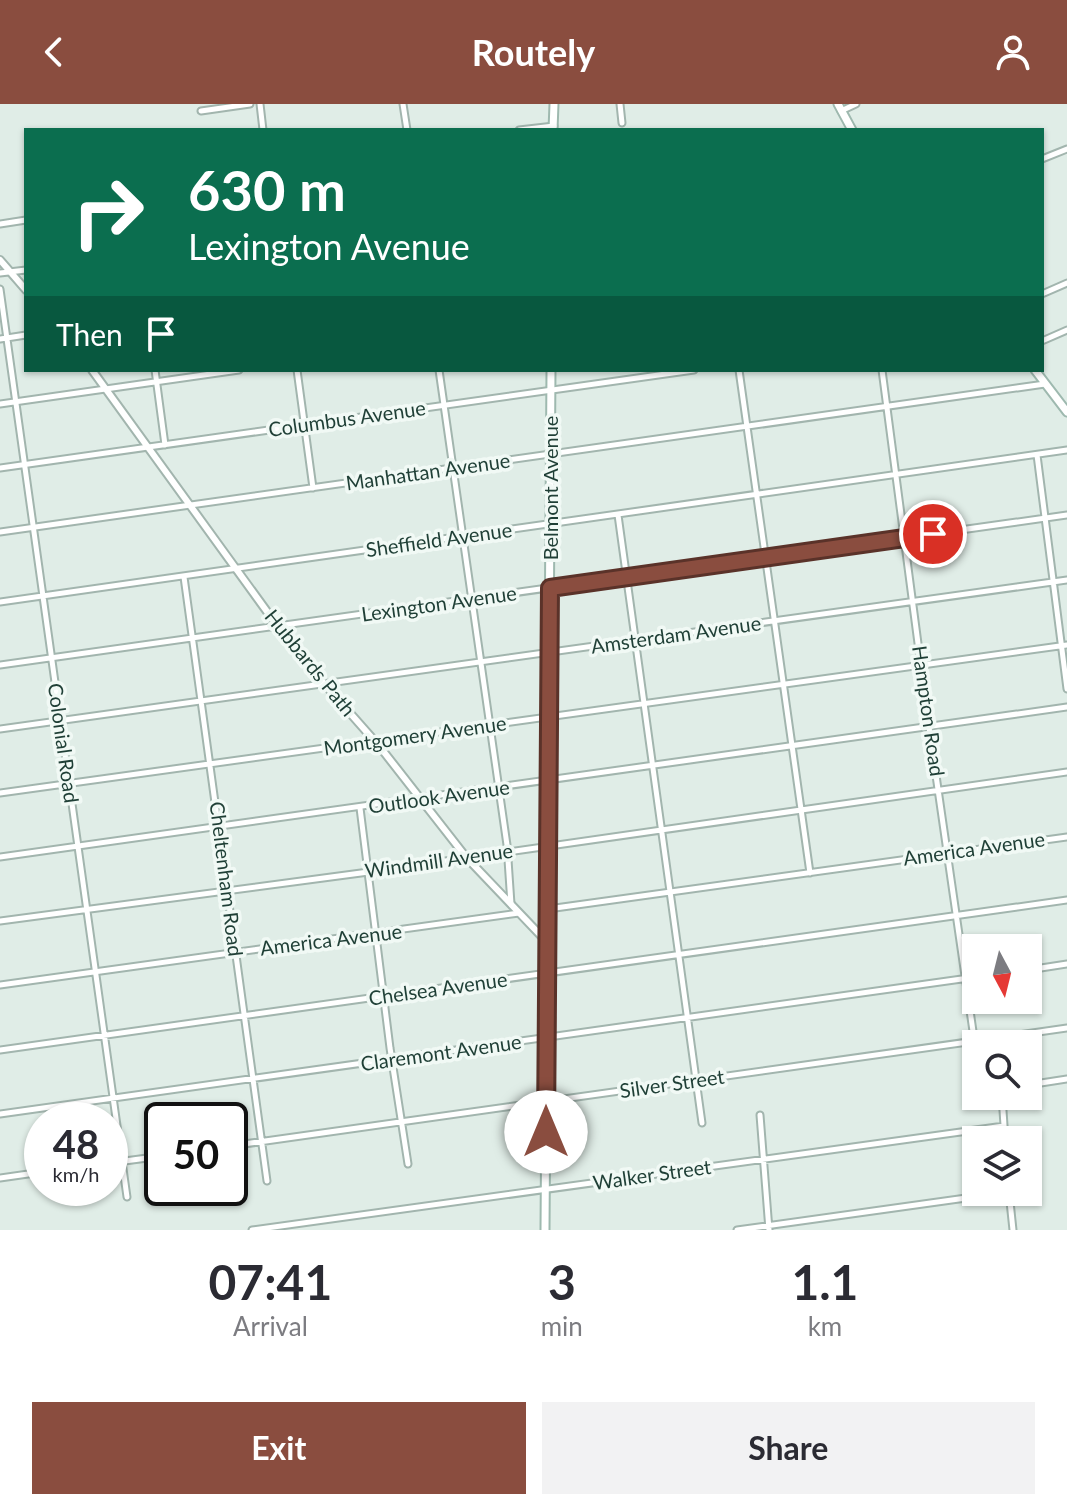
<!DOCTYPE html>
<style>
body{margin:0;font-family:Lato,sans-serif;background:#f2f2f3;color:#2b2b33;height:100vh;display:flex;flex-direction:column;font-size:30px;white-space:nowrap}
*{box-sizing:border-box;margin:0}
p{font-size:26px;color:#7c7c81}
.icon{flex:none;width:44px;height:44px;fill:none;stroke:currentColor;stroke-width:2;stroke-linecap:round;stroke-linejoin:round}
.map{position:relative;height:1126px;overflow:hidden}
.details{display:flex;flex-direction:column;background:#fff;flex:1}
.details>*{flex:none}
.banner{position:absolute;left:24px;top:24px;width:1020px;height:244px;border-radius:0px;box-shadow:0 2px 6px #0004;background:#0b6e4f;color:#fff;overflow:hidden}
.needle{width:52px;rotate:173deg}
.controls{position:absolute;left:962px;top:830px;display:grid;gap:16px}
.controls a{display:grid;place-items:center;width:80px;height:80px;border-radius:0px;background:#fff;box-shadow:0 2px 6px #0004;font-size:40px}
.speed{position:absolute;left:24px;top:998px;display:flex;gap:16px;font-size:40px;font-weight:700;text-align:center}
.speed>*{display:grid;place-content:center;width:104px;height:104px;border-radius:50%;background:#fff;box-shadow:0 2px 6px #0004;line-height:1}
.speed small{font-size:20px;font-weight:400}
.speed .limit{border:4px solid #111;border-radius:12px;background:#fff;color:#111}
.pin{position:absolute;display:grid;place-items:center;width:68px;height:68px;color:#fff;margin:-34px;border:4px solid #fff;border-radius:50%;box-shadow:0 2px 8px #0007}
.me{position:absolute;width:88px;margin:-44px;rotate:0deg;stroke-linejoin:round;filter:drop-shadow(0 0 6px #0008)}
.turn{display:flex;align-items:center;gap:28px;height:168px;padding:0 32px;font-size:36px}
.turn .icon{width:104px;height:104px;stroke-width:2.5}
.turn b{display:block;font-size:56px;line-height:68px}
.then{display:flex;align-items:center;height:76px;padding:0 32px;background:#0003;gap:16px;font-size:30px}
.eta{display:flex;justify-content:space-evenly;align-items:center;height:136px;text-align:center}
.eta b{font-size:48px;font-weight:700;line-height:56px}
.button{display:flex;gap:16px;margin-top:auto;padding:16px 32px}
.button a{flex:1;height:92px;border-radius:0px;background:#8a4d3f;color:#fff;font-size:32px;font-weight:700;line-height:92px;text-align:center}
.button a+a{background:#f2f2f3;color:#2b2b33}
header{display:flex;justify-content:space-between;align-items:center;height:104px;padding:0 32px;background:#8a4d3f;color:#fff;font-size:36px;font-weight:700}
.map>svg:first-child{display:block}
</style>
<header><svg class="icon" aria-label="back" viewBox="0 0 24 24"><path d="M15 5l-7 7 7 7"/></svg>Routely<svg class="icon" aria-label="person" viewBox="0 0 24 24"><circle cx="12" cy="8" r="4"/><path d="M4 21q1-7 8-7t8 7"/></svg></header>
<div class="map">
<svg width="1067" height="1126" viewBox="0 0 1067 1126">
<rect width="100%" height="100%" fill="#e0ede7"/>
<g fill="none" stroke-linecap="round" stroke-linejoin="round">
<!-- minor casing -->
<g stroke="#a2b5ae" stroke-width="9">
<path id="minor" d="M260 0 263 26
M403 0 407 26
M620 0 622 19
M201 7 250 0
M841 7 856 0
M519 26 554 22
M1042 55 1067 45
M0 120 26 116
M0 169 26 166
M0 185 127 1093
M1042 190 1067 179
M0 235 26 231
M1042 237 1067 226
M155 266 165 341
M297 266 313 384
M439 266 507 741 511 800
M739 266 810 769
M882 266 929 623 976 948
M0 300 239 266
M1037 351 1067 585
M0 364 694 266
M618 411 702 1019
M0 428 1045 280
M184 473 267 1077
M0 498 1067 346
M0 561 1067 411
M0 625 1067 476
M0 689 1067 541
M360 704 390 944 408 1060
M0 753 1067 603
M548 805 1067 733
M0 817 361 769 1067 668
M1028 866 1067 860
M0 881 519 809
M0 946 1067 796
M1028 981 1067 975
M1002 992 1005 1036
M0 1010 976 873
M760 1011 769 1126
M230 1042 1067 924
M110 1059 162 1052
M0 1074 42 1068
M1009 1088 1013 1126
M252 1126 1004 1022
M737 1126 1009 1088"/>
</g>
<!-- tertiary casing -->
<g stroke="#a2b5ae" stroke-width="10">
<path id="tertiary" d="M0 156 26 186
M92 266 297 549 380 643 466 753 547 838"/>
</g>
<!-- secondary casing -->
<g stroke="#9eb9af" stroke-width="11">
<path id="secondary" d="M838 0 852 26
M553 26 554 0
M1035 266 1067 308
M545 1126 551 266"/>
</g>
<!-- minor -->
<use href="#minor" stroke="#fff" stroke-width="5"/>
<!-- tertiary -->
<use href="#tertiary" stroke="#fff" stroke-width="6"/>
<!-- secondary -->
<use href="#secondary" stroke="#fff" stroke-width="7"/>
</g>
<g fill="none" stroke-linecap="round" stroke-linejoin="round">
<!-- route casing -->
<g stroke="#5a3229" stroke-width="20">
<path id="route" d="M546 1028 550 484 933 430"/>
</g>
<!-- route -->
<use href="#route" stroke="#8a4d3f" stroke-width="14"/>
</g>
<g text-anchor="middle" stroke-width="7" stroke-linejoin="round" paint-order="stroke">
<!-- street labels -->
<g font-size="20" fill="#1f3f36" stroke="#f1f9f5">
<text transform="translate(347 315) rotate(-8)" y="7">Columbus Avenue</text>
<text transform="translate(428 368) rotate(-8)" y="7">Manhattan Avenue</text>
<text transform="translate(551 384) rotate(-90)" y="7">Belmont Avenue</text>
<text transform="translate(439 436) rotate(-8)" y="7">Sheffield Avenue</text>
<text transform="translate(439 500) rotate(-8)" y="7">Lexington Avenue</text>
<text transform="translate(676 531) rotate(-8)" y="7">Amsterdam Avenue</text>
<text transform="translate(310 559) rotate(51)" y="7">Hubbards Path</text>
<text transform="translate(928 607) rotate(82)" y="7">Hampton Road</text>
<text transform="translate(415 632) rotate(-8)" y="7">Montgomery Avenue</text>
<text transform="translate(63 639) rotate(82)" y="7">Colonial Road</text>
<text transform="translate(439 693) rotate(-8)" y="7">Outlook Avenue</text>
<text transform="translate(974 745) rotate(-8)" y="7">America Avenue</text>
<text transform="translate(439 757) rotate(-8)" y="7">Windmill Avenue</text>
<text transform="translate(226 775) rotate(83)" y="7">Cheltenham Road</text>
<text transform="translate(331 836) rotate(-7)" y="7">America Avenue</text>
<text transform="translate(438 885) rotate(-8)" y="7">Chelsea Avenue</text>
<text transform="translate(441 949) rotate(-8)" y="7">Claremont Avenue</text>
<text transform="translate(672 980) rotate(-8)" y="7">Silver Street</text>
<text transform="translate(652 1071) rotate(-8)" y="7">Walker Street</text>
</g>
</g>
</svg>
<div class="controls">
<a><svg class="needle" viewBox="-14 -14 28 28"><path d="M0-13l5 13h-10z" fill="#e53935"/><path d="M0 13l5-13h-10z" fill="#7c7c81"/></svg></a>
<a><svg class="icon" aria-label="search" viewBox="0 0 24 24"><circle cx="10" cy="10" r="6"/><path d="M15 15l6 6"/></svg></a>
<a><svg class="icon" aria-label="layers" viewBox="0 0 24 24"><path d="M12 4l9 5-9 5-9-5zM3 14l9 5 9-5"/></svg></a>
</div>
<div class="speed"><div>48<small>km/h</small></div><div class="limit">50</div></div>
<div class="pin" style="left:933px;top:430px;background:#d93025"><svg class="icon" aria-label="arrive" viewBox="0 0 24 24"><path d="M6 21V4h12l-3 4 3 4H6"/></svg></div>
<svg class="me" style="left:546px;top:1028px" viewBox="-20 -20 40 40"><circle r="19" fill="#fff"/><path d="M0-13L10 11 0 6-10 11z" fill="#8a4d3f"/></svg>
<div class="banner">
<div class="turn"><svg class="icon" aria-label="right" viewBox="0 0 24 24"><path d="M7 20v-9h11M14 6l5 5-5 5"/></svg><div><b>630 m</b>Lexington Avenue</div></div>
<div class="then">Then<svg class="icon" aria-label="arrive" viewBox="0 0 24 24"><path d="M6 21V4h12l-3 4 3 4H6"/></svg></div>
</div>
</div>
<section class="details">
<div class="eta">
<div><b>07:41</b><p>Arrival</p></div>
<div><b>3</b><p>min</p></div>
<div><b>1.1</b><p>km</p></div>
</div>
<div class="button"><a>Exit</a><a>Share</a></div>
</section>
